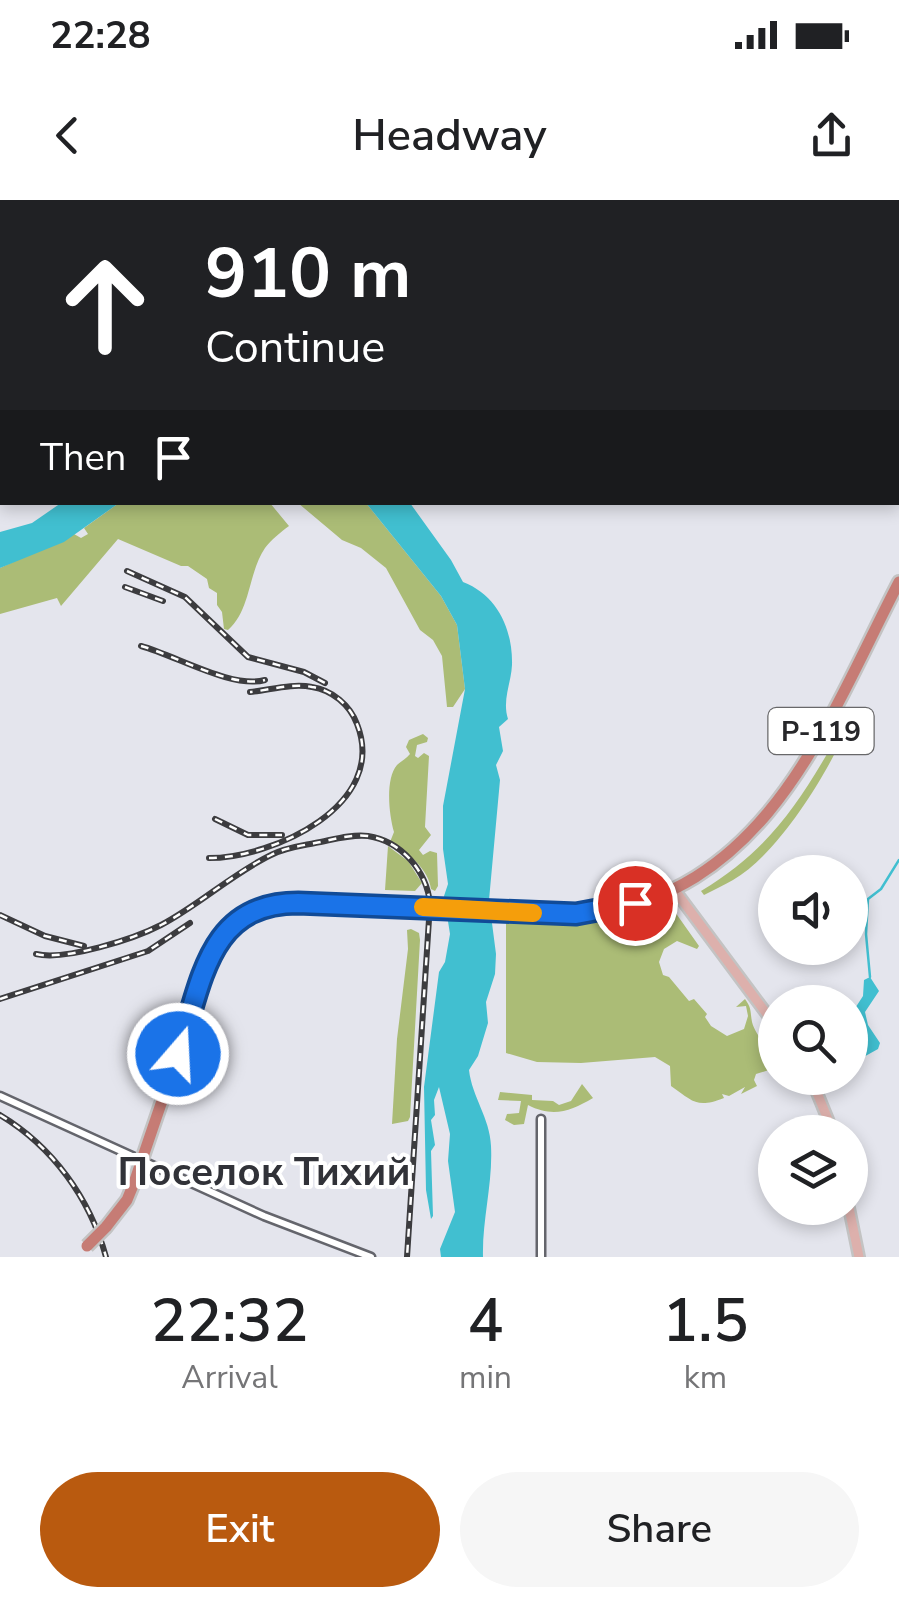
<!DOCTYPE html>
<meta charset="utf-8">
<style>
body{margin:0;font-family:"Nunito Sans",sans-serif;background:#f6f6f6;color:#202124;height:100vh;display:flex;flex-direction:column;font-size:38px;white-space:nowrap}
*{box-sizing:border-box;margin:0}
p{font-size:32px;color:#757577}
.icon{flex:none;width:55px;height:55px;fill:none;stroke:currentColor;stroke-width:2;stroke-linecap:round;stroke-linejoin:round}
.map{position:relative;height:1057px;overflow:hidden}
.sheet{display:flex;flex-direction:column;background:#fff;flex:1}
.sheet>*{flex:none}
.guide{position:absolute;left:0px;top:0px;width:900px;height:305px;box-shadow:0 5px 15px #0003;background:#202124;color:#fff;overflow:hidden}
.controls{position:absolute;left:758px;top:655px;display:grid;gap:20px}
.controls a{display:grid;place-items:center;width:110px;height:110px;border-radius:50%;background:#fff;box-shadow:0 5px 15px #0003;font-size:50px}
.pin{position:absolute;display:grid;place-items:center;width:85px;height:85px;color:#fff;margin:-42px;border:5px solid #fff;border-radius:50%;box-shadow:0 2px 10px #0007}
.me{position:absolute;width:110px;margin:-55px;rotate:19deg;stroke-linejoin:round;filter:drop-shadow(0 0 8px #0008)}
.turn{display:flex;align-items:center;gap:35px;height:210px;padding:0 40px;font-size:45px}
.turn .icon{width:130px;height:130px;stroke-width:2.5}
.turn b{display:block;font-size:70px;line-height:85px}
.then{display:flex;align-items:center;height:95px;padding:0 40px;background:#0003;gap:20px;font-size:38px}
.eta{display:flex;justify-content:space-evenly;align-items:center;height:170px;text-align:center}
.eta b{font-size:60px;font-weight:600;line-height:70px}
.action{display:flex;gap:20px;margin-top:auto;padding:20px 40px}
.action a{flex:1;height:115px;border-radius:60px;background:#b95a0f;color:#fff;font-size:40px;font-weight:600;line-height:115px;text-align:center}
.action a+a{background:#f6f6f6;color:#202124}
.status{display:flex;justify-content:space-between;align-items:center;height:70px;padding:0 50px;background:#fff;direction:ltr}
.status svg{height:28px;fill:currentColor}
header{display:flex;justify-content:space-between;align-items:center;height:130px;padding:0 40px;background:#fff;font-size:45px;font-weight:600}
.map>svg:first-child{display:block}
</style>
<div class="status"><b>22:28</b><svg viewBox="0 0 49 12"><path d="M0 12V9h3v3zM5 12V6h3v6zM10 12V3h3v9zM15 12V0h3v12zM26 1h20v11H26zM47 4h2v5h-2z"/></svg></div>
<header><svg class="icon" aria-label="back" viewBox="0 0 24 24"><path d="M15 5l-7 7 7 7"/></svg>Headway<svg class="icon" aria-label="share" viewBox="0 0 24 24"><path d="M12 15V3M7 8l5-5 5 5M5 13v7h14v-7"/></svg></header>
<div class="map">
<svg width="899" height="1057" viewBox="0 0 899 1057">
<rect width="100%" height="100%" fill="#e4e5ed"/>
<!-- green -->
<path fill="#abbc76" d="M211 302 218 305 270 303 289 326C281 332 271 340 265 348 248 373 251 410 228 430L224 429 222 412 217 405V393L209 388 207 379 188 366H181L118 339 61 406 57 398 0 414V368L74 334 81 338 88 334 84 328 119 303Z
M298 303H366L441 396 457 425 465 489 453 507H447L442 456 433 440 420 430 386 368 361 348 342 340Z
M423 534 428 538 427 542 417 545 415 556 418 558 424 553 429 556 425 627 431 635 419 650 423 655 430 651 437 653 438 686 435 691 431 689C429 670 408 652 390 642L394 632C389 615 385 579 397 565 401 561 406 559 410 554L406 547 409 540Z
M841 541C820 585 775 656 733 680 724 685 714 690 704 695L701 691C767 651 796 608 834 542Z
M388 646 408 661 422 683 415 691 385 690Z
M637 709 645 719 675 712 699 746 697 749 677 741 664 749 659 762 663 775 669 777 689 801 694 799 707 814 705 817 711 826 727 836 744 829 748 816 746 806 736 807 745 799C752 809 750 811 752 822 757 841 775 848 775 873L769 870 756 874 754 880 757 886 741 894 745 887 729 896 722 894 724 898C696 909 693 901 671 886L670 866 655 857 581 863 537 862 506 853V718L573 719Z
M411 729 419 733 420 740 410 917 408 921 392 924 397 839 408 749 407 730Z
M582 884 593 898C571 911 553 918 528 905L524 924 514 925 505 920 507 914 519 913 521 901 498 900 500 892 532 895V900L553 901 559 905 571 901Z"/>
<!-- water -->
<path fill="#41bfd0" d="M61 303H119L64 342 0 368V332L32 323Z
M366 303H410L451 360 463 382C497 395 513 429 512 465 511 484 502 500 508 519L499 527 503 551 496 565 500 580 489 700 496 754 495 774 486 802 488 823 478 856 469 870C472 897 490 918 491 946 493 983 482 1020 483 1057H441L440 1049 455 1012 448 961 450 934 439 887 434 900 435 915 431 920 435 945 431 951 433 1016 431 1019 426 990 424 887 439 772 445 762 450 734 444 696 448 684 443 649V606L465 489 457 425 441 396Z
M870 777 879 791 865 812 868 825 880 843 878 849 860 859 855 858V846L850 843V816L863 796 864 780Z"/>
<g fill="none" stroke-linecap="round" stroke-linejoin="round">
<!-- stream -->
<path stroke="#41bfd0" stroke-width="2.5" d="M312 0 313 2
M558 2 559 0
M870 777 866 734 868 699 881 689 899 660"/>
<!-- minor casing -->
<g stroke="#64656c" stroke-width="11">
<path id="minor" d="M898 73H899
M0 896 264 1016 371 1057
M541 919V1057"/>
</g>
<!-- major casing -->
<g stroke="#c3c3c3" stroke-width="14">
<path id="major" d="M673 688 775 825
M811 878 833 932
M849 1008 859 1057"/>
</g>
<!-- highway casing -->
<g stroke="#c3c3c3" stroke-width="16">
<path id="highway" d="M508 712C538 713 569 716 599 712 771 686 829 516 899 382
M106 1027 127 1000 134 983 209 763 219 741 237 720 257 707 274 703 420 707"/>
</g>
<!-- minor -->
<use href="#minor" stroke="#fff" stroke-width="6"/>
<!-- major -->
<use href="#major" stroke="#ddb0ac" stroke-width="9"/>
<!-- highway -->
<use href="#highway" stroke="#c67c75" stroke-width="11"/>
<!-- rail casing -->
<g stroke="#3c3c3f" stroke-width="6">
<path id="rail" d="M127 371 185 397 248 457 304 472 325 483
M125 387 163 401
M141 446C177 456 232 489 265 480
M215 619 248 635H282
M209 658C273 658 389 605 357 524 350 505 332 490 312 487 292 483 270 490 250 492
M0 715 45 736 84 746
M36 754C65 761 134 739 161 725 199 705 232 674 271 655 284 648 300 646 315 643 332 640 350 634 368 636 401 641 427 671 430 704L407 1057
M0 799 148 751 190 723
M0 915C52 946 90 998 106 1057"/>
</g>
<!-- rail -->
<use href="#rail" stroke="#fff" stroke-width="2.5" stroke-dasharray="8" stroke-linecap="butt"/>
<!-- highway-bridge casing -->
<g stroke="#c3c3c3" stroke-width="16" stroke-linecap="butt">
<path id="highway-bridge" d="M420 707 508 712
M87 1046 106 1027"/>
</g>
<!-- highway-bridge -->
<use href="#highway-bridge" stroke="#c67c75" stroke-width="11"/>
</g>
<g fill="none" stroke-linecap="round" stroke-linejoin="round">
<!-- route casing -->
<g stroke="#114b97" stroke-width="25">
<path id="route" d="M178 854C202 783 207 703 298 703L576 714 635 703"/>
</g>
<!-- route -->
<use href="#route" stroke="#1a73e8" stroke-width="18"/>
<!-- slow -->
<path stroke="#f59e0b" stroke-width="18" d="M423 707 533 713"/>
</g>
<g text-anchor="middle" stroke-width="8" stroke-linejoin="round" paint-order="stroke">
<!-- shield labels -->
<rect fill="#fff" stroke="#68686a" stroke-width="2.5" x="768.5" y="508" width="105" height="46" rx="8"/>
<g font-size="28" font-weight="bold" fill="#27272a">
<text x="821" y="541">Р-119</text>
</g>
<!-- district labels -->
<g font-size="40" font-weight="bold" fill="#313238" stroke="#fff">
<text x="264" y="985">Поселок Тихий</text>
</g>
</g>
</svg>
<div class="controls">
<a><svg class="icon" aria-label="sound" viewBox="0 0 24 24"><path d="M4 9h4l5-4v14l-5-4H4zM17 9q2 3 0 6"/></svg></a>
<a><svg class="icon" aria-label="search" viewBox="0 0 24 24"><circle cx="10" cy="10" r="6"/><path d="M15 15l6 6"/></svg></a>
<a><svg class="icon" aria-label="layers" viewBox="0 0 24 24"><path d="M12 4l9 5-9 5-9-5zM3 14l9 5 9-5"/></svg></a>
</div>
<div class="pin" style="left:635px;top:703px;background:#d93025"><svg class="icon" aria-label="arrive" viewBox="0 0 24 24"><path d="M6 21V4h12l-3 4 3 4H6"/></svg></div>
<svg class="me" style="left:178px;top:854px" viewBox="-20 -20 40 40"><circle r="17" fill="#1a73e8" stroke="#fff" stroke-width="3"/><path d="M0-11L8 9 0 5-8 9z" fill="#fff"/></svg>
<div class="guide">
<div class="turn"><svg class="icon" aria-label="ahead" viewBox="0 0 24 24"><path d="M12 20V5M6 11l6-6 6 6"/></svg><div><b>910 m</b>Continue</div></div>
<div class="then">Then<svg class="icon" aria-label="arrive" viewBox="0 0 24 24"><path d="M6 21V4h12l-3 4 3 4H6"/></svg></div>
</div>
</div>
<section class="sheet">
<div class="eta">
<div><b>22:32</b><p>Arrival</p></div>
<div><b>4</b><p>min</p></div>
<div><b>1.5</b><p>km</p></div>
</div>
<div class="action"><a>Exit</a><a>Share</a></div>
</section>
